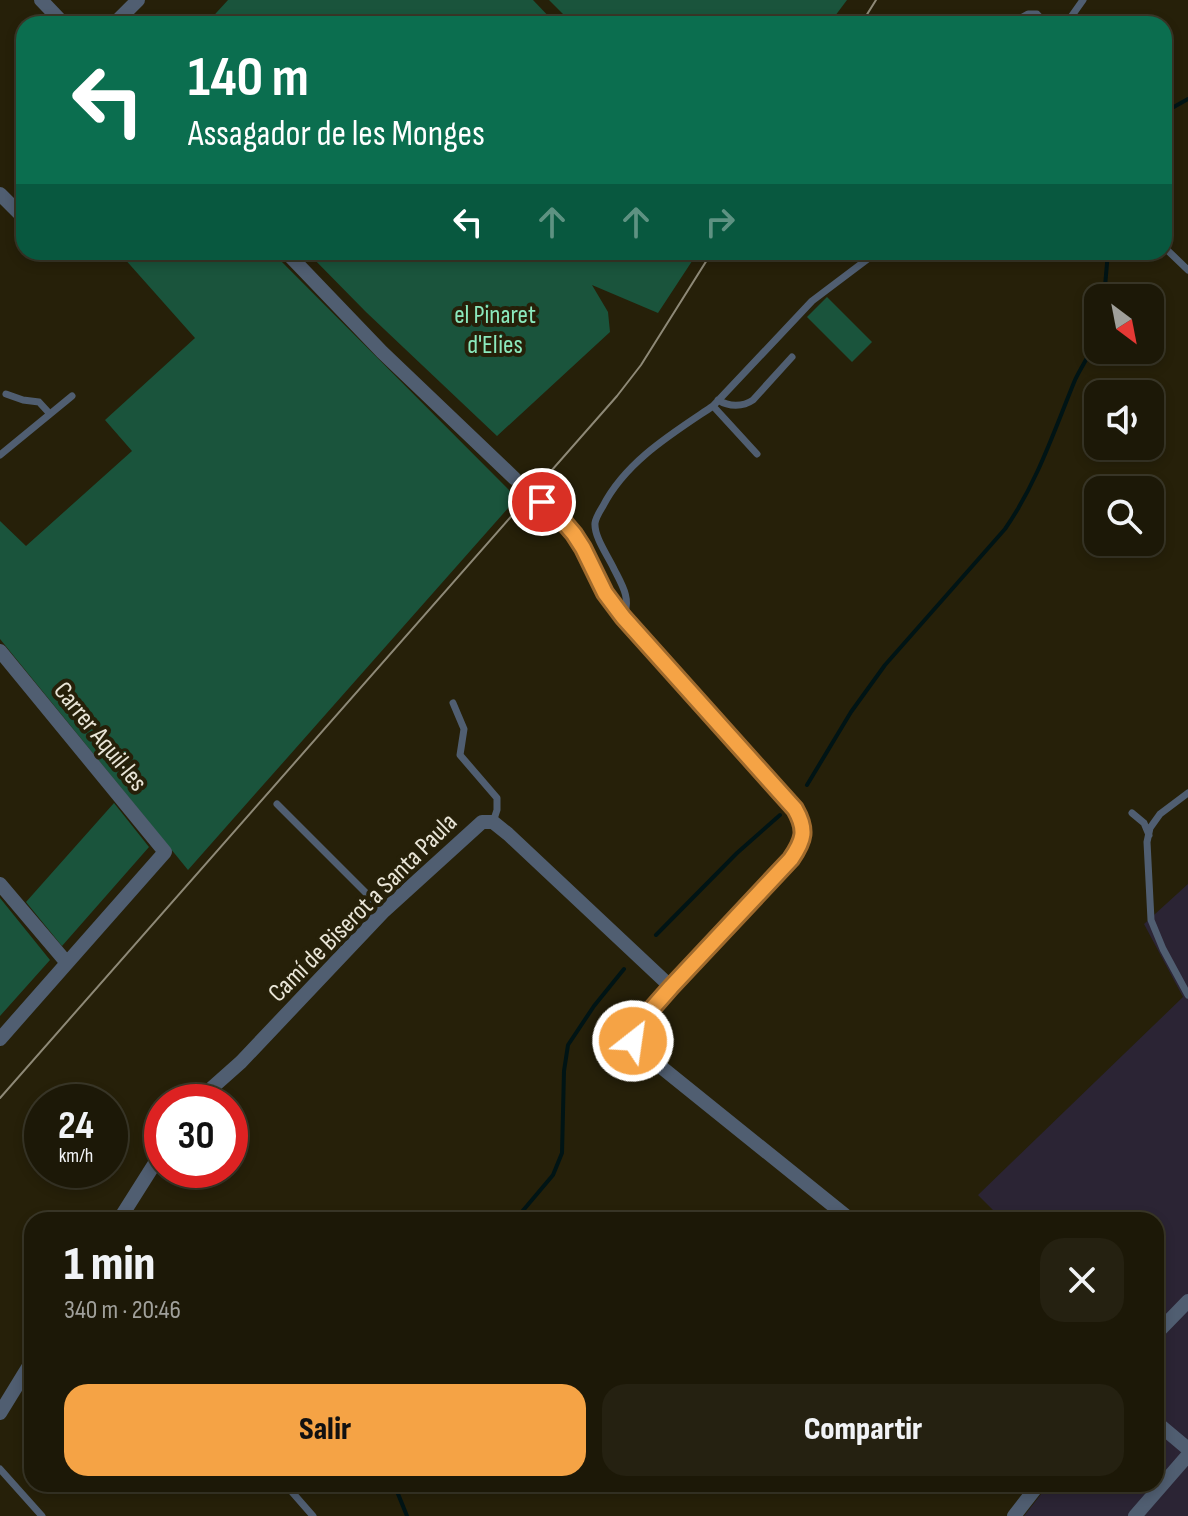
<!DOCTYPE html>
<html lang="es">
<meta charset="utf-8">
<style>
body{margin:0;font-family:"Sofia Sans Condensed",sans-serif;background:#252111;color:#f1f3f6;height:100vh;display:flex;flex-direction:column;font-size:30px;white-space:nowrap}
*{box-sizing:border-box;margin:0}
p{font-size:26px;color:#a0a09b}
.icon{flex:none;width:44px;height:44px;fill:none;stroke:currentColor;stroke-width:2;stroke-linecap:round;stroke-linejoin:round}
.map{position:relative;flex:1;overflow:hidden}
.side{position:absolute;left:24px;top:1212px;width:1140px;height:280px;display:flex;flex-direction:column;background:#1c1807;border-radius:24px;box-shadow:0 4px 12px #0003,0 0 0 2px #3a3728}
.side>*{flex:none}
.top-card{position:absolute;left:16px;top:16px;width:1156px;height:244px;border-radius:24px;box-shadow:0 4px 12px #0003,0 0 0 2px #3a3728;background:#0b6e4f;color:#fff;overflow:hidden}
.needle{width:52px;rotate:148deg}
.tools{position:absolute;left:1084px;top:284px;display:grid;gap:16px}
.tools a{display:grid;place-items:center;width:80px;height:80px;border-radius:16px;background:#1c1807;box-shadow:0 4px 12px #0003,0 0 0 2px #3a3728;font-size:40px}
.speed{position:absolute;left:24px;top:1084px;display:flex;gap:16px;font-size:40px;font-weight:700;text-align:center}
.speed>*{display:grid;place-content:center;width:104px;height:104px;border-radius:50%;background:#1c1807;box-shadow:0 4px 12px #0003,0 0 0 2px #3a3728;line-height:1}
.speed small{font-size:20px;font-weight:400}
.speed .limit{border:12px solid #d22;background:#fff;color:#111}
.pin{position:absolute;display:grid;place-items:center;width:68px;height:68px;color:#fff;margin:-34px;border:4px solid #fff;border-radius:50%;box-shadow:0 2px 8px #0007}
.me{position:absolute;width:88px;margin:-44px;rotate:30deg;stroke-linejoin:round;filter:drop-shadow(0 0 6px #0008)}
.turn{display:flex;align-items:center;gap:28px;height:168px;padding:0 40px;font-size:36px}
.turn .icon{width:104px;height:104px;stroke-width:2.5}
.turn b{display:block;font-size:56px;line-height:68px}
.lanes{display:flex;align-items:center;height:76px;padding:0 40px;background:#0003;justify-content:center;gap:40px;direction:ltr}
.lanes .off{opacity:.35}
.round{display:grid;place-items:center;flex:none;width:84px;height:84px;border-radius:24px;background:#252111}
.headline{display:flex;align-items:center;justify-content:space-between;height:136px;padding:0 40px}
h1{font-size:48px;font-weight:800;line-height:60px}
.primary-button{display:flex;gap:16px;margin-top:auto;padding:16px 40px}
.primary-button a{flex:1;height:92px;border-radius:24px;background:#f5a345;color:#111;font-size:32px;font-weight:800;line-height:92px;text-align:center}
.primary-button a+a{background:#252111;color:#f1f3f6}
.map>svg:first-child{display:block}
</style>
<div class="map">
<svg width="1188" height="1516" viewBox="0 0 1188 1516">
<rect width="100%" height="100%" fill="#262009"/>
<!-- industrial -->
<path fill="#2b2434" d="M1188 884V1516H1024L1049 1484H1156V1220H1003L978 1195 1183 997 1144 924Z"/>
<!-- green -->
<path fill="#1a543c" d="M228 0H533L556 24H206Z
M549 0H847L829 24H573Z
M127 252H272L517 498 188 870 0 639V521L26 546 132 451 105 420 195 338 123 257Z
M307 252H698L658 313 592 285 608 312 610 332 497 436 366 312Z
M827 297 872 342 852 362 807 317Z
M114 803 149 847 62 946 26 902Z
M0 898 50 960 0 1016Z"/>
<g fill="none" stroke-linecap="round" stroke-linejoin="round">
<!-- stream -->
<path stroke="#001415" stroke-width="4" d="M1164 117 1172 108 1188 99
M1104 298 1108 252
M807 785 851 712 885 665 1005 529C1037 483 1054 431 1075 380 1082 365 1092 352 1098 335
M656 935 737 853 780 815
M515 1220 553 1175 562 1153 564 1071 568 1045 594 1006 624 969
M394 1484 407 1516"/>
<!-- street-tunnel -->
<path stroke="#433e28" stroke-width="14" stroke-dasharray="14 7" stroke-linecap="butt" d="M514 478 542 502"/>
<!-- lane -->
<path stroke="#505e71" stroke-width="7" d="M1014 22 1028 14H1037L1046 24
M1066 24 1083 0
M1164 247 1188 270
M6 394 23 400 39 402 50 414
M718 400C729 407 743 407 753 400L792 357
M757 454 713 406 812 301 877 252
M0 455 72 396
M624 616C631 598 622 585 614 569 608 556 594 537 595 523 596 517 600 511 603 506 626 461 673 433 713 406
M453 703 464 729 460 755 497 798V810L493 822
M1188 793 1160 814 1150 828 1147 842 1151 920 1163 949 1188 995
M277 804 384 911
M1132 813 1144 823 1149 835
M0 1469 42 1516
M285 1484 313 1516"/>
<!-- street -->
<path stroke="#505e71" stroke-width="14" d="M41 0 64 24
M114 24 138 0
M0 194 23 217 24 216
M286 252 382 352 514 478
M542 502 574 534 583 548 605 593 623 617 795 809C807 830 804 840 791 859L671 987 634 1029 633 1041 640 1050 851 1220
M0 651 165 852 0 1039
M0 884 67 963
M196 1102 241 1062 384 911 482 822H493L508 834 671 987
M119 1220 162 1152
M1156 1334 1188 1301
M0 1413 32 1361
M1156 1422 1188 1449
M1014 1516 1039 1484
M1135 1516 1188 1455"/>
<!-- tram -->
<path stroke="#8e8977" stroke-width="2" d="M861 24 876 0
M0 1098 617 396 641 365 712 252"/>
</g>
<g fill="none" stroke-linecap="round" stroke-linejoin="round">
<!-- route casing -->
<g stroke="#9f6a2d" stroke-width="20">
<path id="route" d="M542 502 562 520 574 534 583 548 605 593 623 617 795 809C807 830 804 840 791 859L671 987 634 1029 633 1041"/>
</g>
<!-- route -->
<use href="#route" stroke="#f5a345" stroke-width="14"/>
</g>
<g text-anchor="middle" stroke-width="8" stroke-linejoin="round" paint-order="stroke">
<!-- park labels -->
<g font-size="26" fill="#8be9bd" stroke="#262009">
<text x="495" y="323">el Pinaret<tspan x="495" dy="30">d'Elies</tspan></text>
</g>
<!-- street labels -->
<g font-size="26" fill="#e9e5d7" stroke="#262009">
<text transform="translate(101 736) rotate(51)" y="9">Carrer Aquil·les</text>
<text transform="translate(362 907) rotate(-45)" y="9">Camí de Biserot a Santa Paula</text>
</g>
</g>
</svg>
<div class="tools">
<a><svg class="needle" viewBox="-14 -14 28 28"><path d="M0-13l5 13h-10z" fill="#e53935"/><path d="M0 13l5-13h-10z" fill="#a0a09b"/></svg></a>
<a><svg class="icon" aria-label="sound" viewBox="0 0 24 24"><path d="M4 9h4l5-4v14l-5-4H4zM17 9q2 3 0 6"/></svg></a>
<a><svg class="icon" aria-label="search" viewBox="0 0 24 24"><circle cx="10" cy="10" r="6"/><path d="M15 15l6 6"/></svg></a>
</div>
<div class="speed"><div>24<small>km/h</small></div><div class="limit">30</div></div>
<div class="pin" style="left:542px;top:502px;background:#d93025"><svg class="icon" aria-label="arrive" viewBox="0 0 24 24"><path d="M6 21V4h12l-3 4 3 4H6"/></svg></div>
<svg class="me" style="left:633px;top:1041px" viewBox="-20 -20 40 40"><circle r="17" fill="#f5a345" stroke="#fff" stroke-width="3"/><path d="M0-11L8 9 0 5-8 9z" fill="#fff"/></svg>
<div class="top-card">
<div class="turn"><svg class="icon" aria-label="left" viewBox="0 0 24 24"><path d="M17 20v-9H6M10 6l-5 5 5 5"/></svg><div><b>140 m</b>Assagador de les Monges</div></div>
<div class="lanes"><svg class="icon" aria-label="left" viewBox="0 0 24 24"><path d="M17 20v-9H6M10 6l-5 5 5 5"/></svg><svg class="icon off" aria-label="ahead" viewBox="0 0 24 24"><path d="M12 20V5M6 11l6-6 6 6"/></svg><svg class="icon off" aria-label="ahead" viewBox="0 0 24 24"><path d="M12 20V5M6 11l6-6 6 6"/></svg><svg class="icon off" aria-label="right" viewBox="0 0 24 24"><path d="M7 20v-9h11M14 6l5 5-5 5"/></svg></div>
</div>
<section class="side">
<div class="headline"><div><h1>1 min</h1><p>340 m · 20:46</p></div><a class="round"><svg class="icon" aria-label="close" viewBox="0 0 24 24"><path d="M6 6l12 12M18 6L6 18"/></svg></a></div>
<div class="primary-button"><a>Salir</a><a>Compartir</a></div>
</section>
</div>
